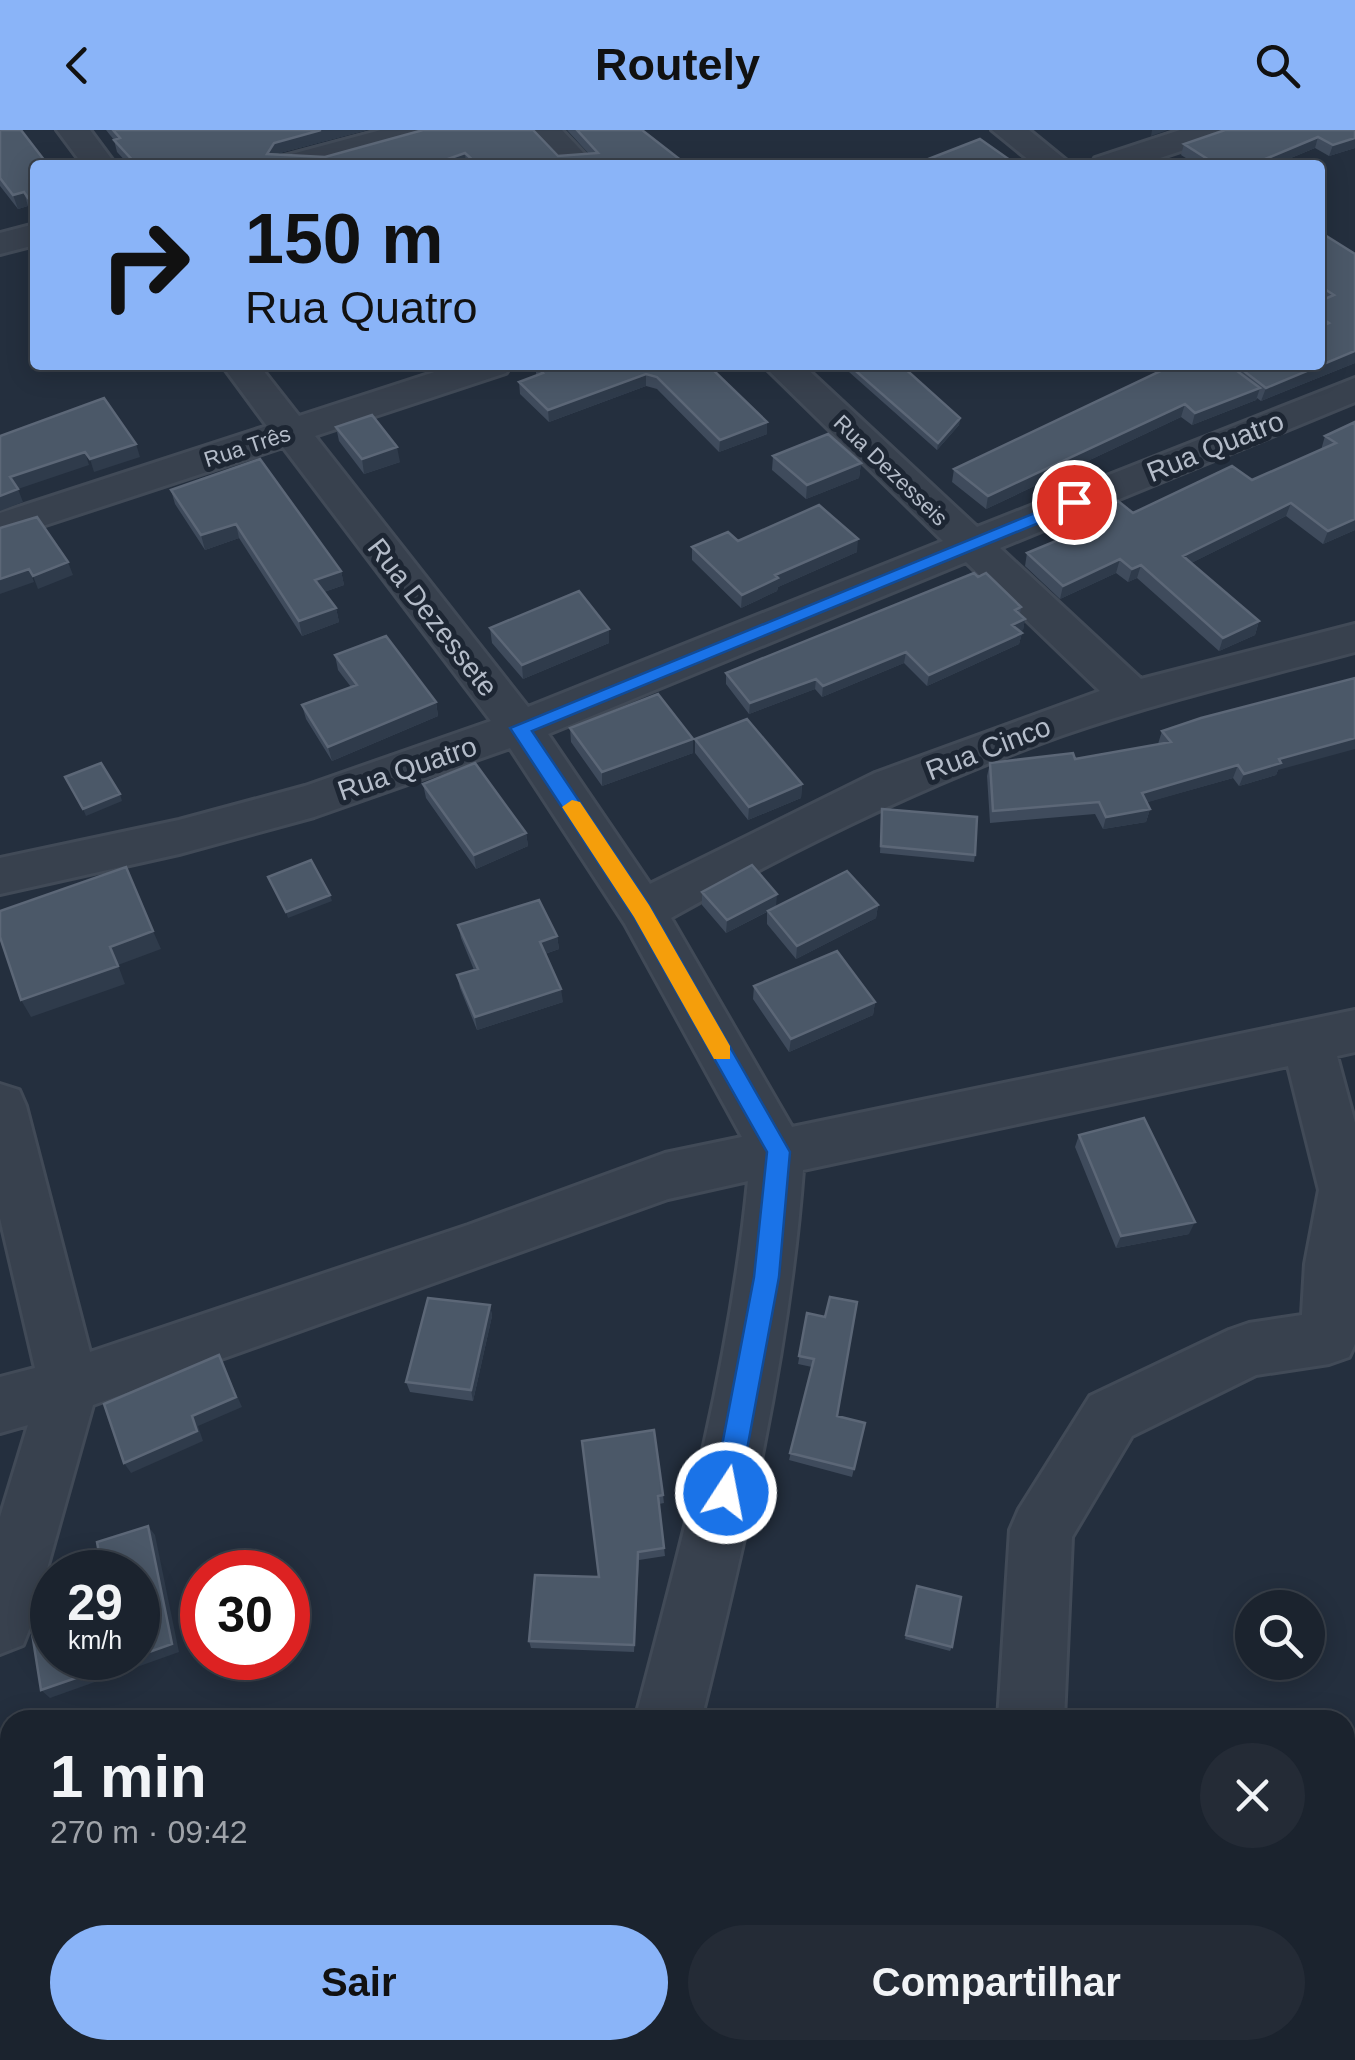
<!DOCTYPE html>
<html lang="pt">
<meta charset="utf-8">
<style>
body{margin:0;font-family:Arial,sans-serif;background:#242b36;color:#f1f3f6;height:100vh;display:flex;flex-direction:column;font-size:38px;white-space:nowrap}
*{box-sizing:border-box;margin:0}
p{font-size:32px;color:#a0a4aa}
.icon{flex:none;width:55px;height:55px;fill:none;stroke:currentColor;stroke-width:2;stroke-linecap:round;stroke-linejoin:round}
.map{position:relative;flex:1;overflow:hidden}
.details{position:absolute;left:0px;top:1580px;width:1355px;height:350px;display:flex;flex-direction:column;background:#1b232e;border-radius:30px 30px 0 0;box-shadow:0 5px 25px #0003,0 0 0 2px #39404a}
.details>*{flex:none}
.hud{position:absolute;left:30px;top:30px;width:1295px;height:210px;border-radius:10px;box-shadow:0 5px 25px #0003,0 0 0 2px #39404a;background:#8ab4f8;color:#111;overflow:hidden}
.controls{position:absolute;left:1235px;top:1460px;display:grid;gap:20px}
.controls a{display:grid;place-items:center;width:90px;height:90px;border-radius:50%;background:#1b232e;box-shadow:0 5px 25px #0003,0 0 0 2px #39404a;font-size:50px}
.speed{position:absolute;left:30px;top:1420px;display:flex;gap:20px;font-size:50px;font-weight:700;text-align:center}
.speed>*{display:grid;place-content:center;width:130px;height:130px;border-radius:50%;background:#1b232e;box-shadow:0 5px 25px #0003,0 0 0 2px #39404a;line-height:1}
.speed small{font-size:25px;font-weight:400}
.speed .limit{border:15px solid #d22;background:#fff;color:#111}
.pin{position:absolute;display:grid;place-items:center;width:85px;height:85px;color:#fff;margin:-42px;border:5px solid #fff;border-radius:50%;box-shadow:0 2px 10px #0007}
.me{position:absolute;width:110px;margin:-55px;rotate:11deg;stroke-linejoin:round;filter:drop-shadow(0 0 8px #0008)}
.turn{display:flex;align-items:center;gap:35px;height:210px;padding:0 50px;font-size:45px}
.turn .icon{width:130px;height:130px;stroke-width:2.5}
.turn b{display:block;font-size:70px;line-height:85px}
.round{display:grid;place-items:center;flex:none;width:105px;height:105px;border-radius:52px;background:#242b36}
.headline{display:flex;align-items:center;justify-content:space-between;height:170px;padding:0 50px}
h1{font-size:60px;font-weight:700;line-height:75px}
.action{display:flex;gap:20px;margin-top:auto;padding:20px 50px}
.action a{flex:1;height:115px;border-radius:60px;background:#8ab4f8;color:#111;font-size:40px;font-weight:700;line-height:115px;text-align:center}
.action a+a{background:#242b36;color:#f1f3f6}
header{display:flex;justify-content:space-between;align-items:center;height:130px;padding:0 50px;background:#8ab4f8;color:#111;font-size:45px;font-weight:700}
.map>svg:first-child{display:block}
</style>
<header><svg class="icon" aria-label="back" viewBox="0 0 24 24"><path d="M15 5l-7 7 7 7"/></svg>Routely<svg class="icon" aria-label="search" viewBox="0 0 24 24"><circle cx="10" cy="10" r="6"/><path d="M15 15l6 6"/></svg></header>
<div class="map">
<svg width="1355" height="1930" viewBox="0 0 1355 1930">
<rect width="100%" height="100%" fill="#242f3e"/>
<g fill="none" stroke-linecap="round" stroke-linejoin="round">
<!-- minor casing -->
<g stroke="#414a57" stroke-width="6">
<path id="minor" d="M57 0H90L116 35H83Z
M381 0H433L428 7 326 35H273L277 28Z
M528 0H562L595 35H561Z
M992 0H1029L1072 35H1035Z
M1180 0H1228L1223 7 1139 35H1091L1095 28Z
M35 94V115L0 124V103Z
M222 235H259L299 286 456 235H511L506 243 315 306 528 577 943 411 763 235H803L977 397 1355 248V272L1000 418 1141 549 1355 494V522C1257 548 1158 572 1063 605 926 654 797 717 671 788L792 997 1355 880V922L1337 926 1355 993V1214L1349 1227 1329 1234 1256 1245 1132 1306 1072 1407 1064 1590H998L1010 1400 1019 1379 1090 1266 1229 1200 1249 1193 1302 1185 1305 1134 1319 1060 1288 936 803 1040C789 1227 746 1408 701 1590H635C682 1412 730 1235 748 1051L668 1069 93 1275 32 1492 23 1515 0 1524V1387L28 1295 0 1303V1247L35 1238 0 1088V954L19 960 26 976 90 1222 468 1095 665 1023 742 1007 625 794 510 618 314 687 179 724 0 764V728L179 690 305 656 491 591 283 317 0 410V383L267 296ZM966 432 1100 561 875 643 650 754 548 604Z
M548 1920H620L617 1930H545Z
M948 1920H1020L1019 1930H947Z"/>
</g>
<!-- minor -->
<use href="#minor" fill="#38414e" fill-rule="evenodd"/>
</g>
<!-- wall -->
<path fill="#3f4b5c" d="M0 0 35 35V82H33L28 76 18 79 0 56Z
M106 0H367L276 24 325 27 423 0 558 26 589 24 567 0H642L687 35H129L117 22 114 10Z
M1355 0V18L1329 26 1315 18 1274 35H1197L1181 25 1184 14Z
M1320 102 1355 233 1261 271 1257 268 1256 270 1192 295 1181 287 986 379 952 352 954 339 1231 235H1320Z
M708 235 767 292V304L719 322 657 259 646 256 549 292 520 264 519 252 536 245V236Z
M849 235 960 288 959 295 937 320 849 242Z
M1355 292V400L1323 414 1286 386 1191 433 1259 491 1255 505 1219 521 1137 448 1128 452 1116 443 1060 469 1025 436 1027 423 1133 383 1252 350 1321 320 1325 306Z
M336 297 400 332 364 344 339 311Z
M773 326 861 333 859 348 806 369 772 340Z
M171 360 341 441 344 455 324 462 336 478 339 492 302 506 239 408 205 420 175 374Z
M738 411 857 422 778 457 777 461 741 478 692 430V417Z
M1021 477 1020 484 1025 489 1023 500 1020 501 1022 503 1019 514 927 556 904 533 822 567 815 559 749 584 726 554V543Z
M490 498 609 513 523 549 492 513Z
M335 525 436 572 438 586 332 631 306 589 302 575 351 557 338 540Z
M570 598 693 609V623L602 656 571 612Z
M1162 601 1278 640 1276 645 1239 656 1233 648 1147 672 1150 679 1146 692 1103 699 1095 684 990 693 987 646 990 633 1075 629 1158 614Z
M695 609 802 654 801 668 748 690 695 623Z
M423 654 526 703 528 716 476 739 426 668Z
M882 679 975 725 974 732 880 723Z
M702 762 776 777 878 775 876 788 796 829 767 794V782L726 803 702 775Z
M458 795 557 806 559 819 545 824 563 872 477 900 460 858 457 845 474 840 461 808Z
M754 856 875 872 873 885 789 922 753 869Z
M1079 1005 1189 1104 1116 1118 1075 1017Z
M490 1175 492 1186 473 1271 410 1262 406 1252Z
M807 1183 837 1286 865 1293 852 1347 789 1330 812 1237 798 1234Z
M582 1311 663 1365 664 1373 659 1374 665 1426 639 1430 634 1522 531 1518 529 1511 599 1447Z
M915 1460 952 1517 950 1521 905 1509Z"/>
<!-- shaded-wall -->
<path fill="#2f3b4b" d="M321 0H367L276 24H267L274 13Z
M1152 0H1168L1151 6Z
M1318 7 1315 18 1274 35H1251Z
M1355 8V18L1329 26 1333 15Z
M465 23 466 35H431Z
M24 62 28 76 18 79 13 65Z
M35 66V82H33L28 68Z
M1355 221V233L1261 271 1266 258Z
M646 244V256L549 292 548 280Z
M1260 258 1256 270 1192 295 1195 283Z
M1185 274 1181 287 986 379 988 366Z
M960 288 959 295 937 320 938 313Z
M767 292V304L719 322 720 310Z
M136 314 140 327 94 342 90 329Z
M397 317 400 332 364 344 362 329Z
M85 322 89 335 18 359 23 372 0 381V366L10 347Z
M861 333 859 348 806 369 807 355Z
M1291 373 1286 386 1179 439 1183 426Z
M1355 389V400L1323 414 1328 401Z
M236 394 239 408 205 420 201 405Z
M858 409 857 422 778 457 777 461 741 478 742 465 775 445Z
M1120 429 1116 443 1060 469 1063 456Z
M68 432 73 445 38 459 33 446Z
M1141 435 1137 448 1128 452 1132 439Z
M29 439 34 452 0 464V449Z
M341 441 344 455 318 464 315 450Z
M336 478 339 492 302 506 299 491Z
M1025 489 1023 500 1010 506 1012 495Z
M1259 491 1255 505 1219 521 1223 508Z
M609 499V513L523 549 522 535Z
M1022 503 1019 514 927 556 929 545Z
M906 522 904 533 822 567 823 556Z
M816 549 815 559 749 584 750 573Z
M436 572 438 586 332 631 328 617Z
M1355 608V619L1278 640 1276 645 1239 656 1244 644 1279 629Z
M693 609V623L602 656V642Z
M1238 635 1233 648 1138 675 1142 663Z
M802 654 801 668 748 690 749 677Z
M120 664 122 671 86 686 83 679Z
M1150 679 1146 692 1103 699 1106 687Z
M526 703 528 716 476 739 474 725Z
M777 764 776 777 726 803 727 790Z
M330 765 332 771 288 788 286 782Z
M878 775 876 788 796 829 797 816Z
M153 801 161 819 118 835 125 854 31 887 21 870 110 817Z
M557 806 559 819 541 825 540 812Z
M561 859 563 872 477 900 475 887Z
M875 872 873 885 789 922 791 909Z
M1195 1092 1189 1104 1116 1118 1121 1106Z
M490 1175 492 1186 473 1271 471 1260Z
M219 1225 242 1277 198 1296 203 1311 131 1343 124 1333 192 1286Z
M148 1396 155 1405 179 1522 50 1568 41 1560 138 1528Z
M37 1920H47L46 1930H35Z"/>
<!-- building -->
<path fill="#4b5868" stroke="#5c6777" stroke-width="2.5" d="M0 0H21L48 35H35V66L28 68 24 62 13 65 0 48Z
M113 0H321L274 13 267 24 325 27 423 0H533L558 26 598 23 577 0H642L687 35H478L465 23 431 35H137L114 10 120 8Z
M1225 0H1355V8L1333 15 1318 7 1251 35H1217L1184 14Z
M980 9 1017 35H913Z
M1320 102 1355 124V221L1266 258 1236 235H1320V197L1329 193 1320 187V171L1334 165 1320 156Z
M538 235H708L767 292 720 310 657 247 646 244 548 280 519 252 543 243 536 236Z
M849 235H901L960 288 938 313Z
M1173 235H1229L1260 258 1195 283 1185 274 988 366 954 339Z
M104 268 136 314 90 329 85 322 10 347 18 359 0 366V306Z
M372 285 397 317 362 329 336 297Z
M1355 292V389L1328 401 1291 373 1183 426 1259 491 1223 508 1141 435 1132 439 1120 429 1063 456 1027 423 1097 394 1118 371 1133 383 1232 336 1252 350 1336 313 1325 306Z
M828 304 861 333 807 355 773 326Z
M260 329 341 441 315 450 336 478 299 491 236 394 201 405 171 360Z
M819 375 858 409 775 445 778 448 742 465 692 417 728 402 738 411Z
M37 387 68 432 33 446 29 439 0 449V398Z
M974 443 978 447 986 443 1021 477 1015 480 1025 489 1012 495 1022 503 929 545 906 522 823 556 816 549 750 573 726 543Z
M579 461 609 499 522 535 490 498Z
M386 506 436 572 328 617 302 575 357 555 335 525Z
M1355 548V608L1279 629 1281 633 1244 644 1238 635 1142 663 1150 679 1106 687 1099 672 993 681 990 633 1073 623 1075 629 1171 612 1162 601 1201 588Z
M658 564 693 609 602 642 570 598Z
M747 589 802 654 749 677 695 609Z
M101 633 120 664 83 679 65 647Z
M475 633 526 703 474 725 423 654Z
M882 679 977 687 975 725 881 716Z
M311 730 330 765 286 782 268 747Z
M752 735 777 764 727 790 702 762Z
M126 737 153 801 110 817 118 836 21 870 0 807V781Z
M847 741 878 775 797 816 768 781Z
M539 770 557 806 540 812 561 859 475 887 457 845 478 839 458 795Z
M837 821 875 872 791 909 754 856Z
M1144 988 1195 1092 1121 1106 1079 1005Z
M830 1167 857 1172 837 1286 865 1293 854 1339 790 1323 814 1229 799 1226 807 1183 825 1187Z
M428 1168 490 1175 471 1260 406 1252Z
M219 1225 236 1267 192 1286 197 1301 124 1333 104 1274Z
M654 1300 663 1365 658 1366 664 1418 638 1422 634 1515 529 1511 535 1445 599 1447 582 1311Z
M148 1396 172 1514 138 1526V1442H56L55 1437 99 1423 97 1412Z
M917 1456 961 1467 952 1517 906 1505Z
M52 1496V1528H134L41 1560 32 1503Z
M10 1696V1920H37L35 1930H0V1746Z"/>
<!-- route -->
<path fill="#1a73e8" stroke="#114b97" stroke-width="2.5" d="M1074 367 1080 368V376L532 601 649 775 790 1022 779 1147 739 1363 736 1372 726 1375 717 1372 713 1363 754 1147 767 1022 634 787 510 598Z"/>
<!-- slow -->
<path fill="#f59e0b" d="M572 670 580 672 649 775 730 916V929H714L634 787 562 677Z"/>
<g text-anchor="middle" stroke-width="10" stroke-linejoin="round" paint-order="stroke">
<!-- far-street labels -->
<g font-size="22" fill="#b4bcc9" stroke="#1d2633">
<text transform="translate(247 316) rotate(-18)" y="8">Rua Três</text>
<text transform="translate(891 340) rotate(44)" y="8">Rua Dezesseis</text>
</g>
<!-- street labels -->
<g font-size="28" fill="#b4bcc9" stroke="#1d2633">
<text transform="translate(1215 316) rotate(-22)" y="10">Rua Quatro</text>
<text transform="translate(433 487) rotate(52)" y="10">Rua Dezessete</text>
<text transform="translate(988 618) rotate(-21)" y="10">Rua Cinco</text>
<text transform="translate(407 638) rotate(-19)" y="10">Rua Quatro</text>
</g>
</g>
</svg>
<div class="controls">
<a><svg class="icon" aria-label="search" viewBox="0 0 24 24"><circle cx="10" cy="10" r="6"/><path d="M15 15l6 6"/></svg></a>
</div>
<div class="speed"><div>29<small>km/h</small></div><div class="limit">30</div></div>
<div class="pin" style="left:1074px;top:372px;background:#d93025"><svg class="icon" aria-label="arrive" viewBox="0 0 24 24"><path d="M6 21V4h12l-3 4 3 4H6"/></svg></div>
<svg class="me" style="left:726px;top:1363px" viewBox="-20 -20 40 40"><circle r="17" fill="#1a73e8" stroke="#fff" stroke-width="3"/><path d="M0-11L8 9 0 5-8 9z" fill="#fff"/></svg>
<div class="hud">
<div class="turn"><svg class="icon" aria-label="right" viewBox="0 0 24 24"><path d="M7 20v-9h11M14 6l5 5-5 5"/></svg><div><b>150 m</b>Rua Quatro</div></div>
</div>
<section class="details">
<div class="headline"><div><h1>1 min</h1><p>270 m · 09:42</p></div><a class="round"><svg class="icon" aria-label="close" viewBox="0 0 24 24"><path d="M6 6l12 12M18 6L6 18"/></svg></a></div>
<div class="action"><a>Sair</a><a>Compartilhar</a></div>
</section>
</div>
